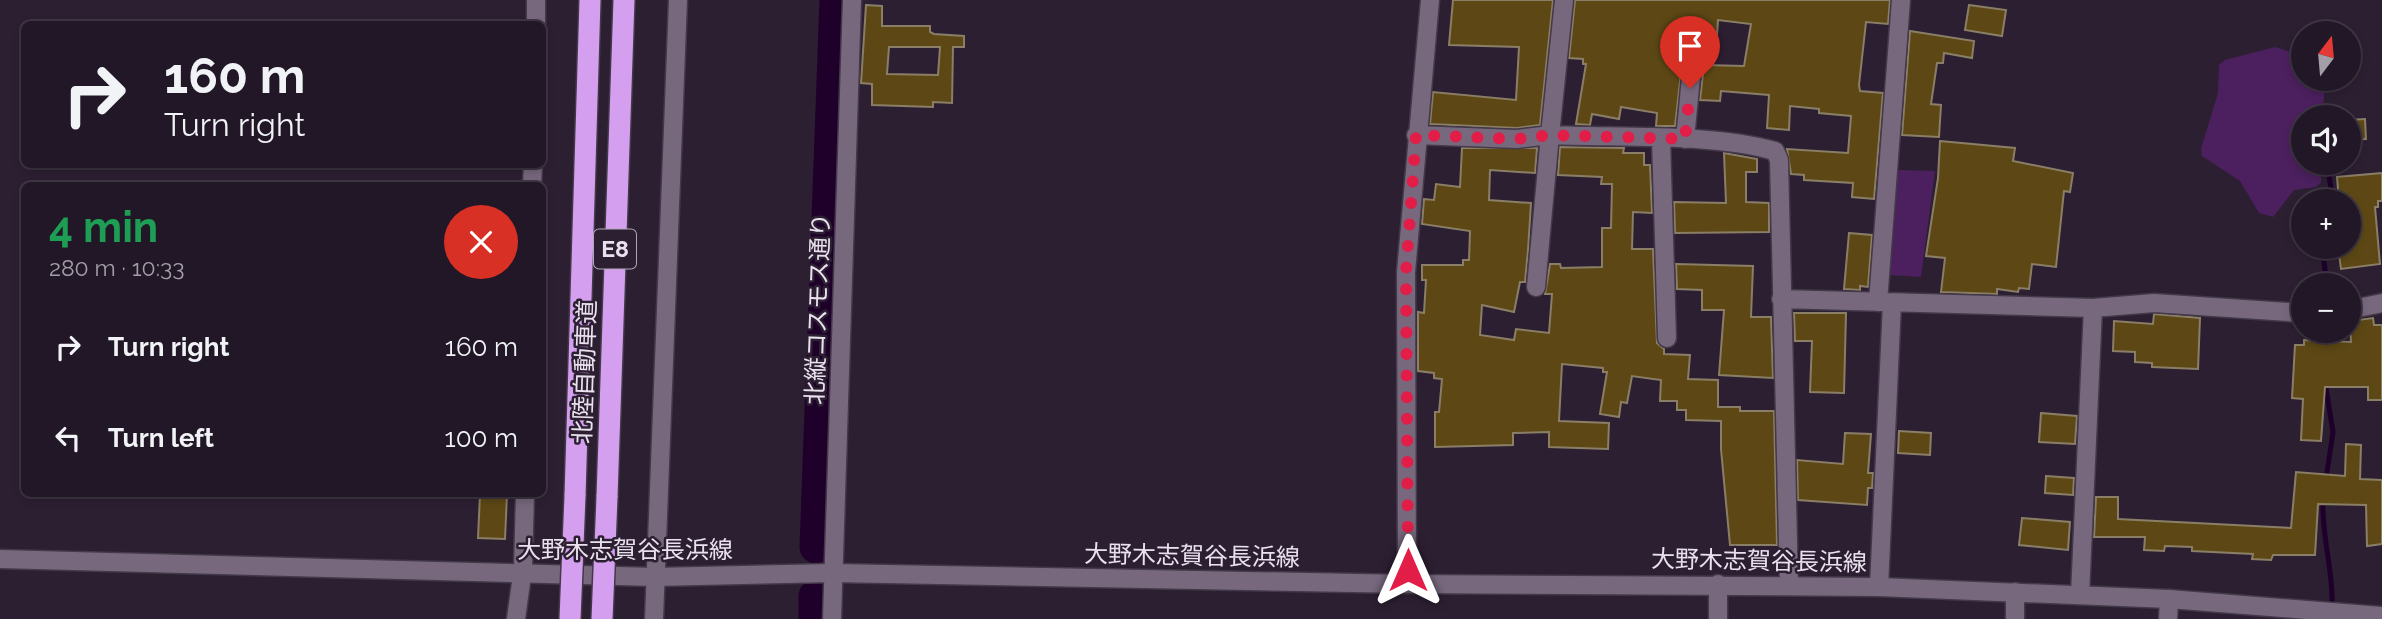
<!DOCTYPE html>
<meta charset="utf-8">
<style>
body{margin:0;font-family:Raleway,"Noto Sans JP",sans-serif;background:#2d2432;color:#f1f3f6;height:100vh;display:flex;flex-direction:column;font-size:26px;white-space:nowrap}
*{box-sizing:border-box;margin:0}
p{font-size:23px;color:#a29fa7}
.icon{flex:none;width:38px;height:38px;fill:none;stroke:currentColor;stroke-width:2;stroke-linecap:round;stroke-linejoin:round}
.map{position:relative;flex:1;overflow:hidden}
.sheet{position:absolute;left:21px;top:182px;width:525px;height:315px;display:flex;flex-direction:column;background:#211726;border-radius:10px;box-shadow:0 4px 10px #0003,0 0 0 2px #3e3643}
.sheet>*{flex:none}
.top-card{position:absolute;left:21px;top:21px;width:525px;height:147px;border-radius:10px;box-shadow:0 4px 10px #0003,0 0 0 2px #3e3643;background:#211726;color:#f1f3f6;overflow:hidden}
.needle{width:46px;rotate:16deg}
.tools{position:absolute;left:2291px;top:21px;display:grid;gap:14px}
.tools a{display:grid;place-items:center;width:70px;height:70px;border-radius:50%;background:#211726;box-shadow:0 4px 10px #0003,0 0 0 2px #3e3643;font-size:35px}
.pin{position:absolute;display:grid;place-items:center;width:60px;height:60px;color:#fff;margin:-72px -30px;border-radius:50% 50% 50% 0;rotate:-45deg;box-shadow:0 0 7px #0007}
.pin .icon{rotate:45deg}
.me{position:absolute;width:77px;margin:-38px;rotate:0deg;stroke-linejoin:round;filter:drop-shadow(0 0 5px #0008)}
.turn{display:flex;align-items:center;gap:24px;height:147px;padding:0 28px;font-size:32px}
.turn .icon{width:91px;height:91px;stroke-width:2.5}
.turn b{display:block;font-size:49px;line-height:60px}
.round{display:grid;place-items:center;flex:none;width:74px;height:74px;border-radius:37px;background:#2d2432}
.head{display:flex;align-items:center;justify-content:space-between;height:119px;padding:0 28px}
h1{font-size:42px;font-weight:700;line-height:52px;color:#1e9e55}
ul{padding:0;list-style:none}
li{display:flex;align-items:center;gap:21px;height:91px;padding:0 28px}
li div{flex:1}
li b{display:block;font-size:26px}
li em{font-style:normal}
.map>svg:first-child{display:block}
</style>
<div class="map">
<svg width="2382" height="619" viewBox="0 0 2382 619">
<rect width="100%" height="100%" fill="#2c1f32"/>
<!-- green -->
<path fill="#4c205e" d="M2275 47 2303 56V79H2326L2322 117H2303V163H2321V182L2316 187 2294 190 2273 217 2259 213 2240 181 2202 156 2201 149 2218 93 2219 65 2225 60Z
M1897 170 1935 171 1921 277 1889 275Z"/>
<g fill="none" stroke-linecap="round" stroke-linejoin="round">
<!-- stream -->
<path stroke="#1e002b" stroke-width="5" d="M2327 163 2333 201
M2322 247 2327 285
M2330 348 2335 331
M2325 382 2333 432 2326 479
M2323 499C2321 537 2334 571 2332 607"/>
<!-- river -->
<path stroke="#1e002b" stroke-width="33" d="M816 547 836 0
M815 619V596"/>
</g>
<!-- building -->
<path fill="#5d4815" stroke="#8a7e66" stroke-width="2" fill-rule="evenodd" d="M1453 0H1553L1540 125 1517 128 1430 124 1433 92 1516 100 1519 47 1449 45Z
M1575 0H1890L1888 24 1866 22 1859 85 1860 91 1883 93 1874 199 1852 197 1853 183 1804 180V175L1791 174 1787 149 1848 153 1851 116 1819 113V109L1790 106 1789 130 1767 128 1769 95 1721 91 1720 101 1700 100 1704 65 1744 66 1751 24 1718 20 1717 35 1706 34 1697 25 1686 29 1675 126H1656L1657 113 1621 107 1619 119 1592 114 1590 125 1576 124 1586 64H1583V59L1569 58Z
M866 5 882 6V26H930V32L934 34 964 36V47H953L952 103 933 102V107L872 105V84L861 83ZM889 47H940L938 75 887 74Z
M1969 5 2006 10 2002 36 1965 30Z
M1910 31 1974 41 1972 58 1944 53 1943 63H1937L1931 104 1941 105 1939 137 1902 135Z
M2365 119 2366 139 2348 140V120Z
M1940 141 2015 148 2013 161 2073 173 2070 192 2064 191 2056 267 2032 264 2029 289 2019 288 2018 292 1997 289V294L1941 292 1945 258 1926 256 1938 178Z
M1560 147 1624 148 1623 153H1644V165H1650L1652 213 1633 212 1632 249H1653L1657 343 1664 349V354L1690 355 1688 379 1718 380V407H1740V411H1774L1777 545H1730L1721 449V421L1686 420V410H1677V401H1660L1661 380 1632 376 1627 403 1621 402 1619 417 1600 414 1607 372H1603V368L1562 364 1559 421 1609 423 1608 449 1549 447V432L1513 433V445L1435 447V412H1439L1442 379 1434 378V373L1418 371V312L1424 313 1426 280H1422V265H1463V260H1469L1470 231 1422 224 1424 199 1434 200 1436 184 1460 187 1462 148H1537L1535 173 1490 170 1489 200 1531 203 1528 250 1525 282H1520L1514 312 1482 305 1480 335 1514 340 1516 329 1549 333 1552 294H1545L1550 264H1560L1561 268 1602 267V228H1611L1612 184H1601L1602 177 1558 175Z
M1724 153 1757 159V172H1746V202L1769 203V232L1675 233 1674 202 1726 203Z
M2382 173V201H2378V207H2375L2380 264 2341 269 2338 247H2348V201H2339L2337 177Z
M1849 233 1872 235 1868 287 1860 286V290L1844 289Z
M1676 264 1753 266 1751 317H1771L1773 378 1719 375 1724 310H1702V290L1677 289Z
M1794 313H1846L1844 393 1810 392 1812 341H1795Z
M2154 314 2200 318 2198 369 2152 367V363L2135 362V352L2113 351 2114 321 2153 324Z
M2373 318 2374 325H2382V400H2368V387H2325L2321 441 2301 440 2303 399 2292 398 2295 345H2304V340L2351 342 2350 321Z
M2041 413 2077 416 2075 444 2039 442Z
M1899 431 1931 433 1930 455 1898 453Z
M1845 433 1871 434 1868 473H1873L1872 488H1868L1867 505 1798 500 1797 460 1843 464Z
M2346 444 2361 445 2360 479 2382 480V544L2367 546 2366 505 2318 504 2315 555H2273L2271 560 2252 559 2253 554 2192 551V547L2165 546 2164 551 2144 550 2145 537H2094L2096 497H2118V519L2291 528 2296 472 2345 476Z
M2046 476 2074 478 2073 495 2045 493Z
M480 494H507L505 539 478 538Z
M2022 518 2070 522 2068 550 2019 545Z"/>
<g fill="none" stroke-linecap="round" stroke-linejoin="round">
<!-- street casing -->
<g stroke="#433948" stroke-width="21">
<path id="street" d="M1564 0 1550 135C1618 138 1712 133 1775 151L1779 160 1789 585
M536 24V0
M1416 135 1517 139 1550 135 1536 287
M1661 139 1667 338
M1685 139 1695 36
M532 186 533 164
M1781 299 2093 308 2154 303 2303 313
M1878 302 1901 0
M2348 310 2382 303
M1407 584 1406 272 1430 0
M1718 584V619
M1879 587 1892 303
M2015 592V619
M2080 595 2093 308
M516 619 523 568 525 494
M654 619 678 0
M832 619 852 0
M2168 619 2169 599"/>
</g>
<!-- secondary casing -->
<g stroke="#433948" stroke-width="21">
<path id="secondary" d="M0 559 655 577 833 573 1407 584 1879 587 2169 599 2382 616"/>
</g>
<!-- highway casing -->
<g stroke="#433948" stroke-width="24">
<path id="highway" d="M575 496 590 0
M607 497 624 0"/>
</g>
<!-- street -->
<use href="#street" stroke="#77687e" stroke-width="18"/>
<!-- secondary -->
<use href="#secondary" stroke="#77687e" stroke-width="18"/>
<!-- highway -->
<use href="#highway" stroke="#d49fee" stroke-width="21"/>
<!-- highway-bridge casing -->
<g stroke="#433948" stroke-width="24" stroke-linecap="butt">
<path id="highway-bridge" d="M570 619 575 496
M602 619 607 497"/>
</g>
<!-- highway-bridge -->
<use href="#highway-bridge" stroke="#d49fee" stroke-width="21"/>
</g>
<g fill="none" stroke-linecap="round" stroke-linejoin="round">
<!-- route -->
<path stroke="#e11d48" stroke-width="12" stroke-dasharray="0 21.6" d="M1408 570 1406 272 1416 135 1517 139 1550 135 1685 139 1690 88"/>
</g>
<g text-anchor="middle" stroke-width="5" stroke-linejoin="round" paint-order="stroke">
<!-- shield labels -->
<rect fill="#2c1f32" stroke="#b0a7b5" stroke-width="2" x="594" y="229.5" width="42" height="39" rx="5"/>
<g font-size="23" font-weight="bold" fill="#e9e1ed">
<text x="615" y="257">E8</text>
</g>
<!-- street labels -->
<g font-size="24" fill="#e9e1ed" stroke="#2c1f32">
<text transform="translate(818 309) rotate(-88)" y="8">北縦コスモス通り</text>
<text transform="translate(585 372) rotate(-88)" y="8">北陸自動車道</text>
<text x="625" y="558">大野木志賀谷長浜線</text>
<text transform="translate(1192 556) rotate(1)" y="8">大野木志賀谷長浜線</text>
<text transform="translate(1759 561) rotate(1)" y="8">大野木志賀谷長浜線</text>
</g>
</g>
</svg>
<div class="tools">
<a><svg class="needle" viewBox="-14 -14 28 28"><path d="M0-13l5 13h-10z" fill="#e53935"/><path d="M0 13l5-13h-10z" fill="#a29fa7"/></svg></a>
<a><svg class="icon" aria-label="sound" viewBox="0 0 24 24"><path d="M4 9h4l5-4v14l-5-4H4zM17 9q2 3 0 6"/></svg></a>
<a>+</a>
<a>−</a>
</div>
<div class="pin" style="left:1690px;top:88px;background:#d93025"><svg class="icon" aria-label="arrive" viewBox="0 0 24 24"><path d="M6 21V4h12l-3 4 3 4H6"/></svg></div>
<svg class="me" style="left:1408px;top:570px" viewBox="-20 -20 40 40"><path d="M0-17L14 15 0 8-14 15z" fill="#e11d48" stroke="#fff" stroke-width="4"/></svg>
<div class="top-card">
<div class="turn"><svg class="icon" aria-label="right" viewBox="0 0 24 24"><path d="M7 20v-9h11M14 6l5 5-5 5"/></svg><div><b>160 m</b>Turn right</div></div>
</div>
<section class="sheet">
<div class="head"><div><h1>4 min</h1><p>280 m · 10:33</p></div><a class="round" style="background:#d93025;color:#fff"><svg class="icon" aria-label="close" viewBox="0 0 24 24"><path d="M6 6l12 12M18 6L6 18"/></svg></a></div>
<ul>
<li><svg class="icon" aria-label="right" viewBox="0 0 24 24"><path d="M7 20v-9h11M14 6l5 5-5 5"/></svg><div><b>Turn right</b></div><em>160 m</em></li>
<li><svg class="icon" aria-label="left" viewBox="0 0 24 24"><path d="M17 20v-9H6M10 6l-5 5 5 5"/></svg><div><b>Turn left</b></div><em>100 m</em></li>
</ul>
</section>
</div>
